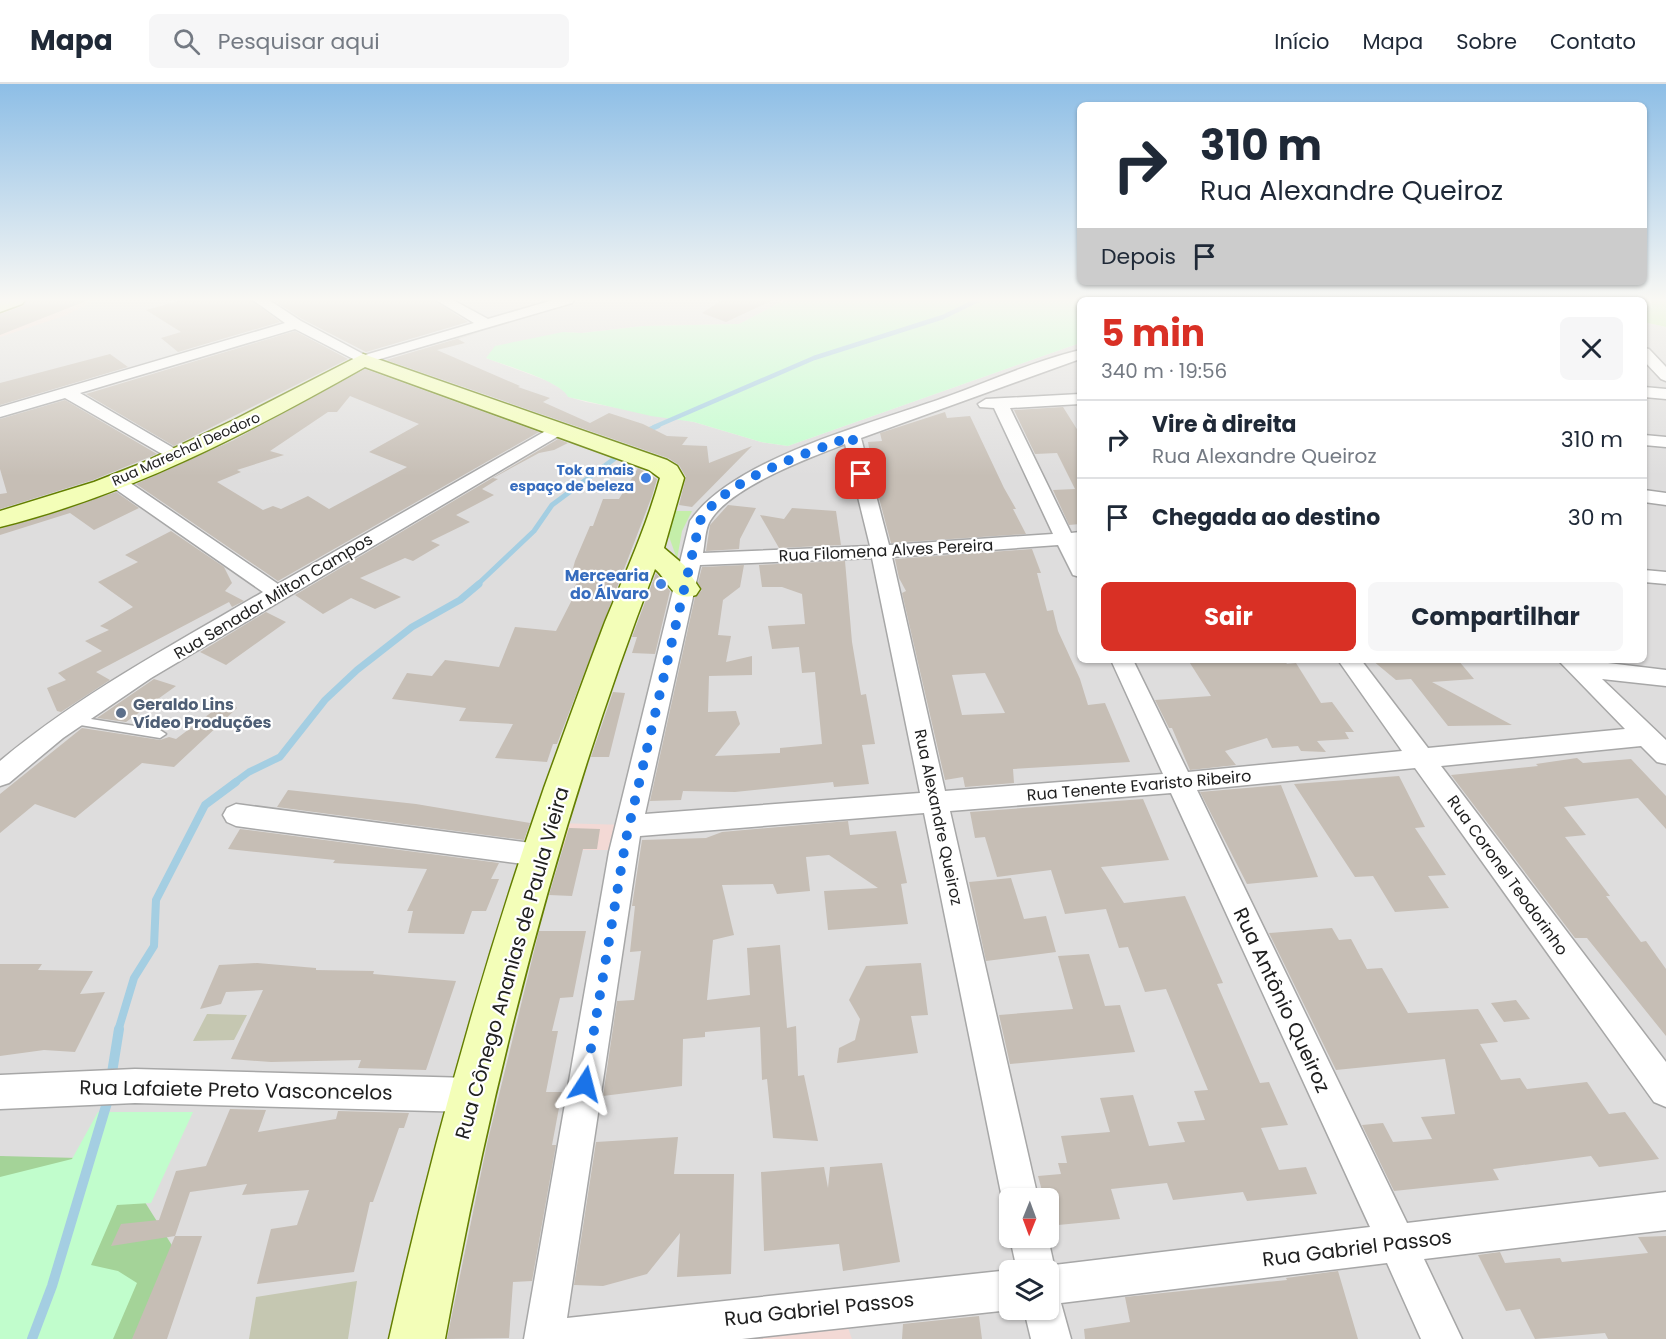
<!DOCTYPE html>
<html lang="pt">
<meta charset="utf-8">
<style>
body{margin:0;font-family:Poppins,sans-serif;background:#f6f6f7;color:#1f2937;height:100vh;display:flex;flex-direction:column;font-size:22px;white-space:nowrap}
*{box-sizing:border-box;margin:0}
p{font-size:20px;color:#747a83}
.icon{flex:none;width:33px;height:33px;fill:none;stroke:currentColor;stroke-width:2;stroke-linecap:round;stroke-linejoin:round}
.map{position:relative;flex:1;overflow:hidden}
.sheet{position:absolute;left:1077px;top:213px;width:570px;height:366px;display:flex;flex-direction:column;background:#fff;border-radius:9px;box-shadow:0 2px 4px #0004}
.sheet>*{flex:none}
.banner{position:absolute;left:1077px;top:18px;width:570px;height:183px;border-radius:9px;box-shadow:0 2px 4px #0004;background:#fff;color:#1f2937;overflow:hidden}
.needle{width:39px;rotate:181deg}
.buttons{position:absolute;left:999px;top:1104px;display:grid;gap:12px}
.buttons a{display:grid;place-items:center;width:60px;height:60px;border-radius:9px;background:#fff;box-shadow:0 2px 4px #0004;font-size:30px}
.pin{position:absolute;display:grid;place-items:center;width:51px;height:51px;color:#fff;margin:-26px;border-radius:12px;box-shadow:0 3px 9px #0006}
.me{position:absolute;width:66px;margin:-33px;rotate:9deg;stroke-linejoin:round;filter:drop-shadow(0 0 4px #0008)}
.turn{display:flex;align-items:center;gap:21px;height:126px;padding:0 24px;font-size:27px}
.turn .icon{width:78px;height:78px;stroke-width:2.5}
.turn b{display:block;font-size:42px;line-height:51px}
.then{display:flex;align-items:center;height:57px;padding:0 24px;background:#0003;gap:12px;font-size:22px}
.round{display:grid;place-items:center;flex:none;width:63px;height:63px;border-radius:9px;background:#f6f6f7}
.summary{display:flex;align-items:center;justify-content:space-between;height:102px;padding:0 24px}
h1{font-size:36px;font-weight:700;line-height:45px;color:#d93025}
.cta{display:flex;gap:12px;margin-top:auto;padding:12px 24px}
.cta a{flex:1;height:69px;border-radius:9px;background:#d93025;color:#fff;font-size:24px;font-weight:700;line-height:69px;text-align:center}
.cta a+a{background:#f6f6f7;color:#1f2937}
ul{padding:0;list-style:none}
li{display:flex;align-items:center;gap:18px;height:78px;padding:0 24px;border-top:2px solid #e0e1e3}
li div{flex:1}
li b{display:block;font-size:22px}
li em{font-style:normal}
header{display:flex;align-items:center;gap:36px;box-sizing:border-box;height:84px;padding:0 30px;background:#fff;border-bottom:2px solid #e0e1e3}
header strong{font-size:28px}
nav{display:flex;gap:33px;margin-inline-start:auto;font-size:21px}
.search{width:420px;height:54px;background:#f6f6f7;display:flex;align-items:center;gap:15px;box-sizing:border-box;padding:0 21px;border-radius:9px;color:#747a83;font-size:22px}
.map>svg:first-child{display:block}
</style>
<header>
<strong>Mapa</strong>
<div class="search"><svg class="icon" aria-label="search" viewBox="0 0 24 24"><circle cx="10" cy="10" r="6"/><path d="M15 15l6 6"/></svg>Pesquisar aqui</div>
<nav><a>Início</a><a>Mapa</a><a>Sobre</a><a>Contato</a></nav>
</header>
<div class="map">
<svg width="1666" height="1255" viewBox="0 0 1666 1255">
<rect width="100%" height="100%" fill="#f1efe6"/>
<!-- residential -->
<path fill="#dedddd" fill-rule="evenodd" d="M0 216H785L739 240 643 242 582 249 563 248 486 274 548 297 567 308 569 313 586 318 694 338 761 358 788 362 1080 259V576H1644V238L1666 243V1255H0ZM1010 1114H1048V1154H1010ZM1010 1186H1048V1226H1010Z"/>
<!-- commercial -->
<path fill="#f3d9d5" d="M22 216H97L64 232 0 253V224Z
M557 739 626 741 618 766H547Z
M846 1238 852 1255H704Z"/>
<!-- construction -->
<path fill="#c5c7b1" d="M207 930 247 931 234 956 193 957Z
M357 1197 348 1255H249L256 1213Z"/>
<!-- grass -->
<path fill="#c4eea9" d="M1593 216H1666V243L1644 238V216Z
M675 427H692L682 447 677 475 667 447Z"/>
<!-- forest -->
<path fill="#a4d398" d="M0 1072 118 1075 188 1187 158 1255H0Z"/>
<!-- park -->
<path fill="#c1fdcc" d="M785 216H1199H1080V259L788 362 761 358 694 338 651 332 568 313C561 297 503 281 486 274L495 262 563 248 582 249 643 242 739 240Z
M98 1028H193L151 1119 117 1121 91 1181 118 1187 137 1199 113 1255H0V1093L72 1075Z"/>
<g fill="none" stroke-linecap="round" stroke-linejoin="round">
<!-- stream-far4 -->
<path stroke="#a4cee2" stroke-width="4.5" d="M654 343 814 274 943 233 978 216"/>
<!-- stream-far3 -->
<path stroke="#a4cee2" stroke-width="5" d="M643 348 658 342
M477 501 534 447 552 421 614 375 619 368"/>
<!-- stream-far2 -->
<path stroke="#a4cee2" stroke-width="7" d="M234 699 249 688 280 673 325 616 357 586 412 543 460 516 479 500"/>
<!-- stream-far1 -->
<path stroke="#a4cee2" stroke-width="8" d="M118 947 134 894 154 862 156 816 205 721 236 698"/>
<!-- stream -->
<path stroke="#a4cee2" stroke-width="10" d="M111 995 119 945
M32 1255 52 1202 109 1012"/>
</g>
<!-- building -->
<path fill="#c6beb5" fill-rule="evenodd" d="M27 216H85L86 217 0 251V230L23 222Z
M182 216H251L280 238 178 268 161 254 181 248 146 226Z
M273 216H433L468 238 366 268 302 235Z
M722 216H773L726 238 702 229Z
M295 247 348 275 174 362 86 310Z
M483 247 458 255 465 259 437 266 520 302 518 303 550 314 543 318 590 339 609 329 643 340 667 352 688 353 682 361 707 362 709 379 752 362 692 423 679 421 686 393 679 381 668 374 386 276Z
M110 270 128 283 0 321V299Z
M365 285 539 348 278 497 136 400 234 356ZM350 312 419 340 369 368 407 383 329 425 308 412 281 425 273 422 263 426 217 398 241 388 237 386 284 371 270 367 328 328H337Z
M65 316 157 370 93 396 0 425V410L7 409 0 385V335Z
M1063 323 1080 350V440L1069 441 1053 406 1075 405 1057 369 1035 370 1014 326Z
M945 328 947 334 970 332 1004 404 1016 425H1013L1026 450 891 459 867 369H870L868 358 882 357 880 349Z
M558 355 568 359 554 366 539 369 493 394 498 395 482 405 494 411 456 431 470 438 431 457 440 461 413 477 405 474 360 494 401 513 375 525 351 514 323 530 295 511Z
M638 384 657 395 652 412 557 660H553L547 678 495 674 513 640 459 637 466 624 392 615 407 589 432 592 445 576 499 583 515 543 556 547 578 504H574L579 493 571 492 575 477 590 442H593L603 415H619Z
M116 408 139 424 94 446 70 429 0 451V445Z
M728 421 756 424 740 455 739 465 706 467 710 441Z
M792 424 836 427 841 461 779 464 760 431 784 435Z
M171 447 224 483 232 499 225 507 244 517 232 523 229 518 96 588 110 596 61 628 57 627 47 604 66 596 58 589 102 567 85 557 109 546 100 542 133 523 98 498 138 478 125 471Z
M1032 465 1041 489H1037L1047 527 1053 526 1058 547 1080 595 1088 621 1105 619 1130 678 1013 685 1014 699 965 703 963 693 945 696 902 509 906 507 899 494 895 475ZM985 589 1005 629 962 631 952 591Z
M845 477 852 558 861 611 866 610 875 660 862 661 869 700 834 703 833 698 735 708 683 707 681 716 650 717 695 513 702 506 698 499 702 483 744 481 740 503 723 516 718 551 731 552 726 578 752 572V591L709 592 708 628 736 627 740 640 715 672 780 669V664L822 660 815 588 802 589 799 563 772 565 768 542 805 540 802 510 782 503H762L759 481Z
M656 489 670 507 655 570 632 569 637 553H632Z
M266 528 286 538 226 581 200 568Z
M1188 576H1284L1287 580 1296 579 1321 619 1332 618 1354 648H1345L1349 655 1317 657 1326 668 1301 667 1298 662 1272 664 1267 654 1225 667 1236 681 1190 686 1172 644H1169L1155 616 1211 612Z
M1372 576H1458L1474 595 1432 598 1512 641 1448 642 1411 595 1396 596Z
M154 595 176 602 126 638 97 634Z
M613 608 625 609 609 673H591Z
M229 615 237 624 174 683 142 679 75 734 35 720 0 749V710L82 644 160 656 169 653 176 655Z
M1577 674 1583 679 1631 675 1666 712V745L1638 714 1564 723 1586 751 1565 753 1610 812H1606L1641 858 1646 857 1666 885V952L1587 854H1575L1451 691 1538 682 1536 680Z
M1399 692 1425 743 1415 744 1446 791 1428 792 1449 824 1395 828 1373 792 1355 793 1294 700Z
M1281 701 1318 793 1247 800 1200 708Z
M288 706 416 720 530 739 524 756 277 723Z
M1143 715 1169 776 1101 783 1124 819 1185 812 1223 899 1217 900 1260 999 1269 998 1288 1041 1261 1044 1279 1086 1306 1083 1317 1110 1247 1117 1243 1108 1173 1116 1167 1099 1111 1105 1120 1135 1048 1142V1114H1044L1038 1092 1061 1090 1058 1079H1067L1061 1052 1110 1048 1100 1014 1133 1011 1149 1062 1185 1058 1177 1038 1205 1036 1194 1007 1208 1006 1166 905 1145 908 1128 863 1119 864 1106 825 1065 830 1051 786 997 793 985 753 975 754 970 728Z
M848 737 850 751 896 747 907 799 901 800 908 840 828 846 824 807 878 804 829 771 806 773 810 807 777 810 773 800 722 801 734 851 713 856 707 916 750 911 747 864 780 861 787 944 796 942 798 992 804 991 818 1057 773 1054 767 995 762 996 760 943 705 948V953L683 955 682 1002 603 1012 617 917 634 916 641 867 630 868 635 822H632L642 756 706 754 722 748Z
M569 744 600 745 597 765H583L572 812 549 811Z
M240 745 499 779 491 795H499L486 827H472L464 850 408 849 413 827H407L427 785 333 779 335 776 228 765Z
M1011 794 1024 835 1046 832 1056 868 986 877 969 798Z
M1332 844 1339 856 1351 855 1367 885 1382 884 1408 929 1478 925 1498 958 1480 960 1501 996 1520 994 1527 1005 1587 998 1609 1030 1625 1028 1659 1075 1599 1083 1591 1072 1493 1085 1499 1096 1394 1107 1362 1041 1383 1039 1393 1058 1432 1055 1421 1033 1455 1030 1445 975 1336 986 1269 849Z
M539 847H586L573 913 560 914 552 947H558L546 1008H562L552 1061H556L532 1197 513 1198 509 1254 447 1255 487 1060Z
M1089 870 1105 922 1120 921 1135 968 1010 980 999 931 1073 925 1058 872Z
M257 879 316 884V886L374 887 373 890 456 897 426 986 358 984 361 976 271 978 231 975 263 906 226 908 221 920 200 925 219 881Z
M921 879 928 931 911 932 918 969 837 979 839 964 855 956 860 935 849 916 866 882Z
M0 880H42L38 886 93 887 80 910 105 908 75 968 44 966 0 972Z
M1516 916 1530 935 1504 938 1491 919Z
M230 1025 266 1026 258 1048 336 1035 338 1027 409 1029 404 1044H399L373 1118H370L354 1188 257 1200 271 1145 297 1141 309 1106 242 1111 247 1100 190 1108 175 1152 111 1162 121 1140 159 1136 176 1087 206 1082Z
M678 1053 674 1090H734L731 1190 677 1193 680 1149 647 1190 603 1202 574 1201 596 1058Z
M882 1079 900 1178 843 1187 839 1160 764 1167 761 1088 824 1083 828 1104 830 1083Z
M175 1152H202L167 1255H132Z
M1666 1152V1255H1608L1605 1249 1535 1255 1520 1225 1506 1227 1478 1171 1500 1168 1505 1179 1560 1174 1562 1178 1648 1169 1638 1153Z
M1338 1187 1358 1255H1085L1084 1245 1130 1238 1125 1213 1287 1196 1286 1194Z
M979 1232 982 1255H902L903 1240Z"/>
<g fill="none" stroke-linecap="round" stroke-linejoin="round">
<!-- lane casing -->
<g stroke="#a7a7a7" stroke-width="3">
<path id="lane" d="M72 632 160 646 166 650 160 654 68 639 66 636 68 633Z"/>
</g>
<!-- street casing -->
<g stroke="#a7a7a7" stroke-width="3">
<path id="street" d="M253 216H269L301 237 365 271 474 239 436 216H453L488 235 553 216H574L572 219 363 280 295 245 80 309 182 369 185 373 176 378 65 314 0 333V323L285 239Z
M1644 264 1649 265 1666 283V297L1661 295 1644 277Z
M1080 266V275L861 354 889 461 1053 450 994 324 980 323 978 320 986 315 1080 310V320L1010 324 1071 449 1080 448V460H1077L1080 466V493L1073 491 1058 461 892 473 945 707 1163 690 1111 576H1133L1188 688 1402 667 1338 576H1361L1428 664 1625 645 1558 576H1583L1666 586V602L1602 595 1666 656V680L1657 678 1641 662 1441 682 1666 978V1023L1654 1018 1415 684 1197 706 1407 1139 1666 1108V1146L1424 1175 1462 1255H1421L1387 1179 1061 1219 1071 1255H1031L1024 1226H1048V1186H1017L1010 1154H1048L1054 1181 1370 1143 1171 709 950 727 1038 1114H1010V1128L1002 1114 924 729 640 752 567 1234 1010 1186V1226L742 1255H524L609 768 690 437C734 373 875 339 946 313 990 297 1035 277 1080 266ZM845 360 870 462 703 469C705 459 705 445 710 437 730 403 809 374 845 360ZM872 474 920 709 645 730 700 481Z
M1644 303 1666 305V315L1644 313Z
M556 341 564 346 562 350 151 594 63 654 9 699 0 702V677C80 610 173 561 263 508L111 402 108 398 111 394H123L278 500Z
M1644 351 1666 353V363L1644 361Z
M1644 406 1666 409V421L1644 418Z
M1644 486 1666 488V500L1644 498Z
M236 720 539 760 549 763 553 771 549 779 539 782 236 742 227 738 223 731 227 724Z
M135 985 471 994 483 999 488 1011 483 1023 471 1028 135 1019 0 1025V991Z"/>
</g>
<!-- secondary casing -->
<g stroke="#647f00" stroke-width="3">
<path id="secondary" d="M0 216H25L22 220 0 228Z
M363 270 667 376 677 382 684 394 664 464 684 481 700 505 696 511C671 518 671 499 655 485 559 734 493 993 445 1255H389C431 1068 481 885 544 704 564 649 584 593 605 538 625 490 646 444 660 394L649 386 365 283C248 349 131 410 0 443V427L94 398 140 380 234 336Z"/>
</g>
<!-- lane -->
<use href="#lane" fill="#fff" fill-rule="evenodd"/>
<!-- street -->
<use href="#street" fill="#fff" fill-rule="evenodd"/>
<!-- secondary -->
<use href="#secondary" fill="#f3feb8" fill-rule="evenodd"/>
</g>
<!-- sky -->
<linearGradient id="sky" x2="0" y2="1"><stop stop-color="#8dbee6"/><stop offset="0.55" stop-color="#f9f8f4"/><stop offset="1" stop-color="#f9f8f4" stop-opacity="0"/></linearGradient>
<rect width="1666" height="392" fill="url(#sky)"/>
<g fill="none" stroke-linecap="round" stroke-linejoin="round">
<!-- route -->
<path stroke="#1a73e8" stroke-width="10" stroke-dasharray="0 18" d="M585 1000 626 755 700 437C725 394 807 370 852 352L861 390"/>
</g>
<!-- markers -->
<g fill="#3f7fe0" stroke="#fff" stroke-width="2">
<circle cx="646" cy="394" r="6"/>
<circle cx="661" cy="500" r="6"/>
</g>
<circle fill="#5c6f8a" stroke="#fff" stroke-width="2" cx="121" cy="629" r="6"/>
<g text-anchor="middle" stroke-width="4.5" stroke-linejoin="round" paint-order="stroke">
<!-- far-street labels -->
<g font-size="14" fill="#202020" stroke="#fff">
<text transform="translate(186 365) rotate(-24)" y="5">Rua Marechal Deodoro</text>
</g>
<!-- far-shop labels -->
<g font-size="14" font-weight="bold" fill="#366cbe" stroke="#fff" text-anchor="end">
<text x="634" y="391">Tok a mais<tspan x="634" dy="16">espaço de beleza</tspan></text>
</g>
<!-- street labels -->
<g font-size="16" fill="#202020" stroke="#fff">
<text transform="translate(886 466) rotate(-3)" y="6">Rua Filomena Alves Pereira</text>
<text transform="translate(273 512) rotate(-31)" y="6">Rua Senador Milton Campos</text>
<text transform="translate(1139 701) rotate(-5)" y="6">Rua Tenente Evaristo Ribeiro</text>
<text transform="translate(939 733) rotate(78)" y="6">Rua Alexandre Queiroz</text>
<text transform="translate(1508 791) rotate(54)" y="6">Rua Coronel Teodorinho</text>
</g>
<!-- shop labels -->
<g font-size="16" font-weight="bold" fill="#366cbe" stroke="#fff" text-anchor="end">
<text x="649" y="497">Mercearia<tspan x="649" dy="18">do Álvaro</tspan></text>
</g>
<!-- service labels -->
<g font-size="16" font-weight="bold" fill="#4e5e75" stroke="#fff" text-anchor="start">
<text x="133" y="626">Geraldo Lins<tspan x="133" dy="18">Vídeo Produções</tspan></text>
</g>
<!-- near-street labels -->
<g font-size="20" fill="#202020" stroke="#fff">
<text transform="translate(512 879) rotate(-74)" y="7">Rua Cônego Ananias de Paula Vieira</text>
<text transform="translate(1282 916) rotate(65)" y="7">Rua Antônio Queiroz</text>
<text transform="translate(236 1006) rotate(1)" y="7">Rua Lafaiete Preto Vasconcelos</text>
<text transform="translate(1357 1164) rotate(-7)" y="7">Rua Gabriel Passos</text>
<text transform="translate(819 1225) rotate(-6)" y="7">Rua Gabriel Passos</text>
</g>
</g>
</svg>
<div class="buttons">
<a><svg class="needle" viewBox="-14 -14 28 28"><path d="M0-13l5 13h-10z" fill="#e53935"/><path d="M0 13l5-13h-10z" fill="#747a83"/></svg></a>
<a><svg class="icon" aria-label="layers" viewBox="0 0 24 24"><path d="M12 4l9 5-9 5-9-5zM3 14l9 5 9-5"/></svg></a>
</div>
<div class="pin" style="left:861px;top:390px;background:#d93025"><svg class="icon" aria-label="arrive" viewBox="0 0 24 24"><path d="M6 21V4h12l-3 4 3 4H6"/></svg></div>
<svg class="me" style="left:585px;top:1000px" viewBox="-20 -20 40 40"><path d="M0-17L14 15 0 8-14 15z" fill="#1a73e8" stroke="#fff" stroke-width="4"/></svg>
<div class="banner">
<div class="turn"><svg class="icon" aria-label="right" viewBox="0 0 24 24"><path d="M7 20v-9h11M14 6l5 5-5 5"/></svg><div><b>310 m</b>Rua Alexandre Queiroz</div></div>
<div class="then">Depois<svg class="icon" aria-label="arrive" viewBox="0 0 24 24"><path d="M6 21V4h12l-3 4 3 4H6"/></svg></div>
</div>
<section class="sheet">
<div class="summary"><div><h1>5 min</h1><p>340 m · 19:56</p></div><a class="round"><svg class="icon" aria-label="close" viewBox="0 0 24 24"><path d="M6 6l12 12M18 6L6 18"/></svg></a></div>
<ul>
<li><svg class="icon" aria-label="right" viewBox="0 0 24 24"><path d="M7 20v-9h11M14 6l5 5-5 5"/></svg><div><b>Vire à direita</b><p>Rua Alexandre Queiroz</p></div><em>310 m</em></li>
<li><svg class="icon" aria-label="arrive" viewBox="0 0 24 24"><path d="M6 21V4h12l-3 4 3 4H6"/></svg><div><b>Chegada ao destino</b></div><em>30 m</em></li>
</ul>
<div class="cta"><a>Sair</a><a>Compartilhar</a></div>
</section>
</div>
